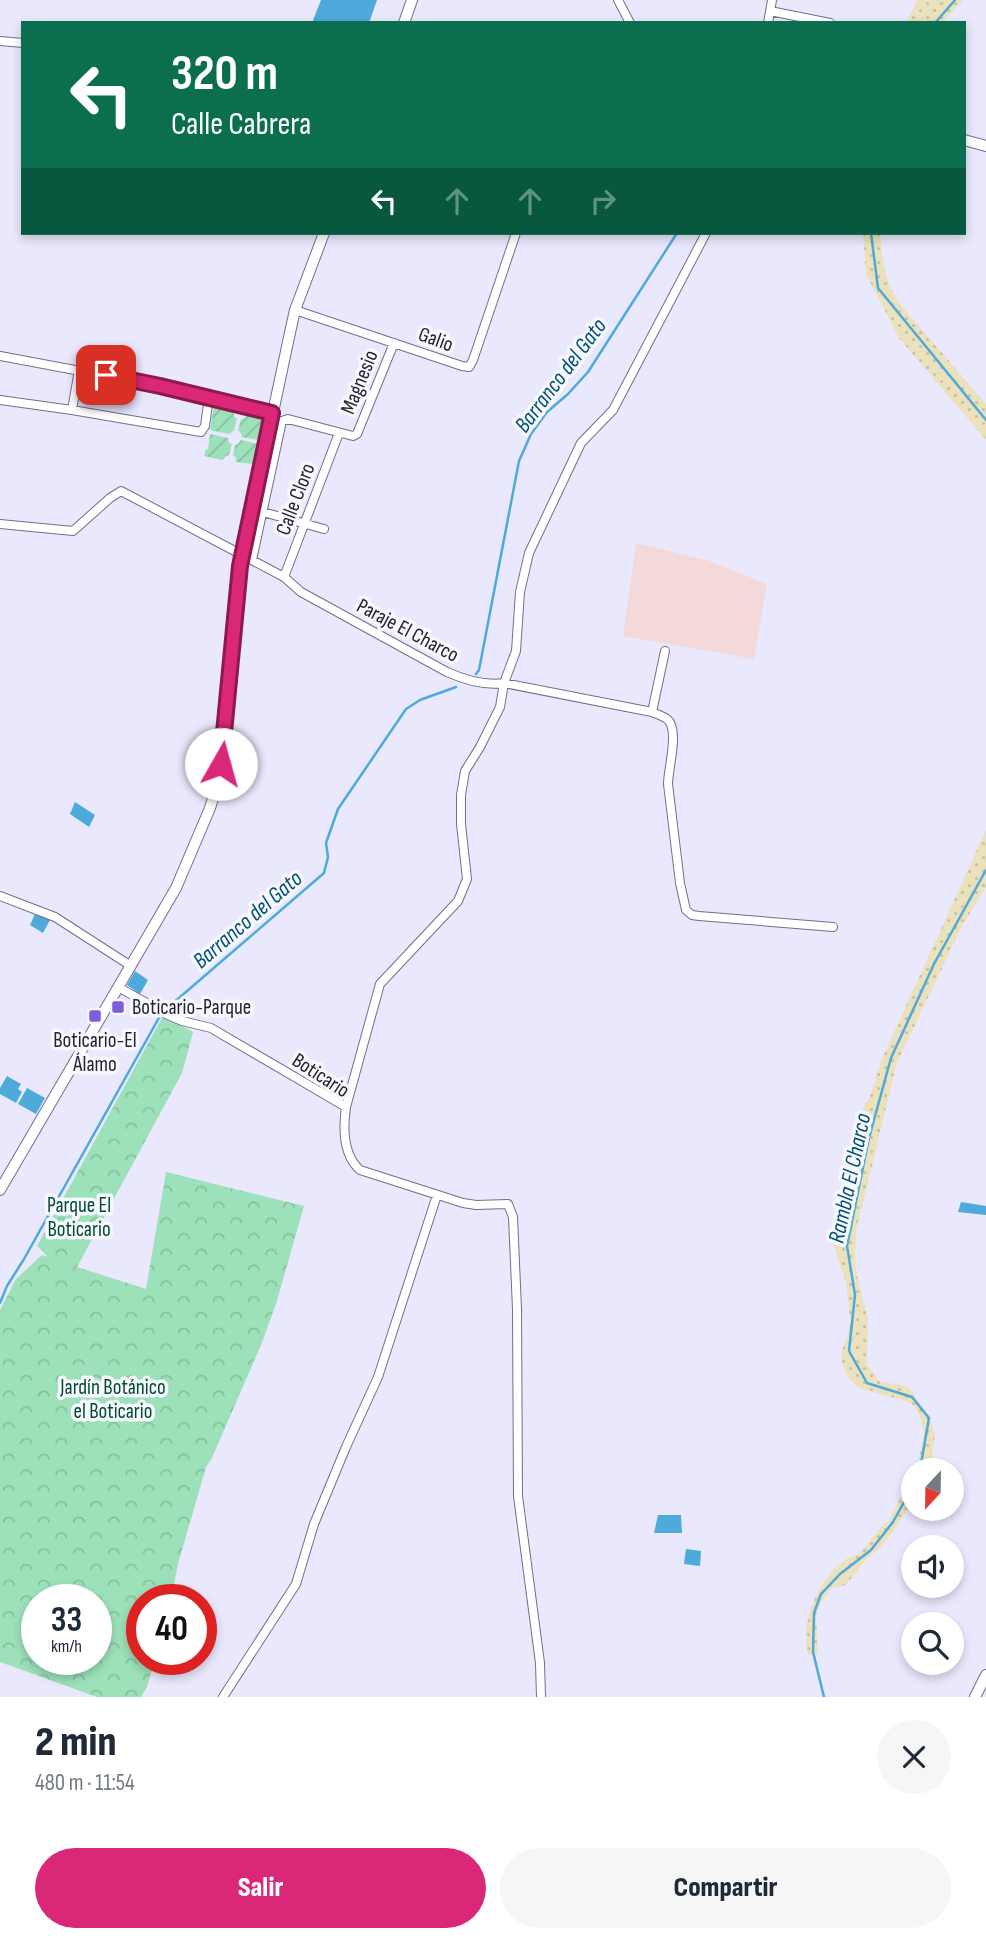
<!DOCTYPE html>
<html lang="es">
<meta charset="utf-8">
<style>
body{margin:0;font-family:"Sofia Sans Condensed",sans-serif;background:#f6f6f7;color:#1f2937;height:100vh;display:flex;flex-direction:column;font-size:26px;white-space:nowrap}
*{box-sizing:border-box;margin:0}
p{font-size:23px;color:#747a83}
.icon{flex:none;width:38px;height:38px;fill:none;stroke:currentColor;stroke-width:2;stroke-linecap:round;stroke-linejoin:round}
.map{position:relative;height:1697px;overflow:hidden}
.side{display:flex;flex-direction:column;background:#fff;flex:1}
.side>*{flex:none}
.top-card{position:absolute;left:21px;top:21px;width:945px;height:214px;border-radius:0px;box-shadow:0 4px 10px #0003;background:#0b6e4f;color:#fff;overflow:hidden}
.needle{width:46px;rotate:202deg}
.controls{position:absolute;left:901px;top:1458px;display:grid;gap:14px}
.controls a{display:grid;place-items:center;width:63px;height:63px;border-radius:50%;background:#fff;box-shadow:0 4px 10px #0003;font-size:35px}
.speed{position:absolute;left:21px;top:1584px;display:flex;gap:14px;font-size:35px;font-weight:700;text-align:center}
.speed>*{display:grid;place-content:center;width:91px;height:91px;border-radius:50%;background:#fff;box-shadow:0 4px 10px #0003;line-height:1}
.speed small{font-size:18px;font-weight:400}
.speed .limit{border:10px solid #d22;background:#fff;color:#111}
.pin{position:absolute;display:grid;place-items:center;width:60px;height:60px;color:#fff;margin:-30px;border-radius:14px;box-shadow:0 4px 10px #0006}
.me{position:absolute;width:77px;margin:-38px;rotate:7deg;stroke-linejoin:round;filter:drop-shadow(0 0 5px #0008)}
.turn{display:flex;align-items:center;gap:24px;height:147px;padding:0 35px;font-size:32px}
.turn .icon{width:91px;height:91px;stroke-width:2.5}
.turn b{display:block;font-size:49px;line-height:60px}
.lanes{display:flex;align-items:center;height:66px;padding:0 35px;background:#0003;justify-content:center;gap:35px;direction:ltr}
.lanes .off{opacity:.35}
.round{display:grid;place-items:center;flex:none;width:74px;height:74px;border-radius:37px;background:#f6f6f7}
.summary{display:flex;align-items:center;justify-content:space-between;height:119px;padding:0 35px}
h1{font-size:42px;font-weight:800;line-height:52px}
.primary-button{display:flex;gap:14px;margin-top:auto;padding:14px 35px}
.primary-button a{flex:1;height:80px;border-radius:42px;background:#db2777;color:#fff;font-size:28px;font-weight:800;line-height:80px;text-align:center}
.primary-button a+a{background:#f6f6f7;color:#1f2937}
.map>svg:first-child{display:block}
</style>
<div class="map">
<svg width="986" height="1697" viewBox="0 0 986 1697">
<defs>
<pattern id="forest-crowns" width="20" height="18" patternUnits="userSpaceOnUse" patternTransform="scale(1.75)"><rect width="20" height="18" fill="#9ce1b9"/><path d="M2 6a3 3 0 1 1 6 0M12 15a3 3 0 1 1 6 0" fill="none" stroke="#86c19f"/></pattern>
<pattern id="sand-dots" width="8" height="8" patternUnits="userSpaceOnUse" patternTransform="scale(1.75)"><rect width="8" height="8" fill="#ebe1bc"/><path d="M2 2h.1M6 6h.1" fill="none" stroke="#c9c1a2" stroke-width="1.8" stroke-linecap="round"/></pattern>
<pattern id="garden-furrows" width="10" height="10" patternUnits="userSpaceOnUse" patternTransform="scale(1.75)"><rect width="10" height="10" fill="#9ce1b9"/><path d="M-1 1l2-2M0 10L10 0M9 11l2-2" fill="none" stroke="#86c19f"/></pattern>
</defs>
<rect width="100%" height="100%" fill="#eae8fd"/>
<!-- education -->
<path fill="#f4d9db" d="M636 543 710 561 767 584 754 659 623 636Z"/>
<!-- forest -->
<path fill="url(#forest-crowns)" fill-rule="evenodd" d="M163 1016 193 1032 182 1073 77 1267 146 1289 166 1172 304 1206 276 1304 261 1345 211 1460 206 1467 178 1564 171 1599 142 1600V1659H155L147 1687 141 1697H97L0 1662V1310L16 1279 42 1255 48 1257 37 1246ZM37 1600H96V1659H37Z"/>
<!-- sand -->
<path fill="url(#sand-dots)" d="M917 0H963L942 23H906Z
M863 233H880C883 261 883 279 899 303L986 404V440L899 338 866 274Z
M986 830V887L962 926 897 1063 856 1231 855 1267 868 1319 867 1364 880 1382 901 1385 909 1388 929 1416 935 1434 930 1470H915L919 1459 924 1432 920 1416 914 1406 906 1401 858 1388 849 1378 843 1367 841 1352 846 1341 850 1325 849 1308 846 1282 833 1243V1228L851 1174 859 1123 864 1105 869 1099 882 1059Z
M913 1473V1501L894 1530 881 1547 867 1558 846 1585 832 1588 822 1601 816 1614 818 1654 808 1655C807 1648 806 1640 806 1633 808 1605 824 1573 848 1558 852 1556 854 1557 858 1554 870 1545 875 1529 888 1522Z"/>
<!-- garden -->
<path fill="url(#garden-furrows)" d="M214 406 232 410 235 418H237L234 430 229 434 210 430Z
M248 414 263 419 259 440 242 437 240 431H238L241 419H243Z
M210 434 228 438 229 443 232 444 229 455 226 456 222 460 204 456 206 449H208Z
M241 440 258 444 253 464 236 462V457L233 456 235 445 238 444Z"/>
<!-- water -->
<path fill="#4eaada" d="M321 0H377L369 23H312Z
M195 770 212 778 206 792 189 782Z
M75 802 95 815 89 827 70 814Z
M35 914 51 918 43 933 30 925Z
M135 971 148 980 140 994 127 985Z
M7 1076 21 1084 18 1089 22 1092 16 1103 0 1094V1088Z
M27 1088 45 1098 36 1114 18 1104Z
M961 1202 986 1206V1215L958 1212Z
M658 1515H681L682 1533H654Z
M686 1549 701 1551 700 1566 684 1564Z"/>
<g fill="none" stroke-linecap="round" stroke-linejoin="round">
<!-- stream -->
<path stroke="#4eaada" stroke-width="2.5" d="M935 23 955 0
M871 233 878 288 986 420
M476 674 479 670 519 461 531 434 547 412 568 394 588 372 677 233
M165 1010 324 873 328 857 326 843 338 809 406 709 420 700 456 687
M0 1303 7 1286 24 1259 160 1016
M920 1470 929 1418 912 1397 867 1383 849 1351 855 1295 847 1246 869 1138 891 1058 934 964 986 870
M824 1697 813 1652 814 1613 821 1594 840 1574 871 1550 893 1522 914 1484"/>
<!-- minor casing -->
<g stroke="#726e8e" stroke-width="10">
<path id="minor" d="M618 0 630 23
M770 11 830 23
M768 23 772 0
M0 41 23 43
M295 310 462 366 469 367 473 360 516 233
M0 356 160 386 272 413
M0 400 72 410 201 432 205 426 209 397
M72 410 79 370
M263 512 324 529
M0 524 73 531 110 498 121 491 284 577 301 592 447 672C465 680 484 686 504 683L652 712 665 651
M252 560 282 421 288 419 353 436 357 434 394 343
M284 577 339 433
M652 712C656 714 663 716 667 719 680 729 668 768 668 784L680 883 686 910 692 915 699 916 833 927
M0 896 55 917 131 966
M118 987 170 1016 182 1021 211 1028 346 1107C343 1128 343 1155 360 1170L463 1203 476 1205 508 1204 513 1217 517 1309 518 1496 540 1663 541 1697
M346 1107 380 984 458 901 467 879 461 824V795L465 771 480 747 500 707 504 683 516 651 520 592 529 553 581 443 613 410 706 233
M223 1697 296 1584 314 1524 346 1447 378 1377 437 1195"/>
</g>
<!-- tertiary casing -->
<g stroke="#726e8e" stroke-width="12">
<path id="tertiary" d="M404 23 412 0
M964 140 986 146
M0 1190 176 888 210 808 219 778 240 567 291 328 295 310 324 233
M975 1697 986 1675"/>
</g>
<!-- minor -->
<use href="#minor" stroke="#fff" stroke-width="8"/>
<!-- tertiary -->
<use href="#tertiary" stroke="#fff" stroke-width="10"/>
</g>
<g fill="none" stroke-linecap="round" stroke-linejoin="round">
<!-- route casing -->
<g stroke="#8e194d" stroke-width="18">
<path id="route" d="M106 375 160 386 272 413 240 566 221 764"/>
</g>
<!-- route -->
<use href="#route" stroke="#db2777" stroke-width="12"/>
</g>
<!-- markers -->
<g fill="#7d5ed8" stroke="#f7f7fe" stroke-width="2.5">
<rect x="111" y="1000" width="14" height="14" rx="3.5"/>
<rect x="88" y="1009" width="14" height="14" rx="3.5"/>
</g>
<g text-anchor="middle" stroke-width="7" stroke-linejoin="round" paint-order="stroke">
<!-- street labels -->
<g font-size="21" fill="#24222f" stroke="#f7f7fe">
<text transform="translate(436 339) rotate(20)" y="7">Galio</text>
<text transform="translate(359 382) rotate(-68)" y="7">Magnesio</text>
<text transform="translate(295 499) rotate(-69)" y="7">Calle Cloro</text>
<text transform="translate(408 630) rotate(28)" y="7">Paraje El Charco</text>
<text transform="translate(321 1075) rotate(33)" y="7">Boticario</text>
</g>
<!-- poi labels -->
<g font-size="21" fill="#24222f" stroke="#f7f7fe" text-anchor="start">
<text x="132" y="1014">Boticario-Parque</text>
<text x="95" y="1047" text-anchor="middle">Boticario-El<tspan x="95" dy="24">Álamo</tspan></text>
</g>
<!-- park labels -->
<g font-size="21" fill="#004b2d" stroke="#f7f7fe">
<text x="79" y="1212">Parque El<tspan x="79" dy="24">Boticario</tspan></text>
<text x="113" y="1394">Jardín Botánico<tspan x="113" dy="24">el Boticario</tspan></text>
</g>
<!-- water labels -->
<g font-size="23" font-style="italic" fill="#035272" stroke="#f7f7fe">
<text transform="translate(560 375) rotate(-53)" y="8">Barranco del Gato</text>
<text transform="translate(247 919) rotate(-41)" y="8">Barranco del Gato</text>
<text transform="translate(849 1178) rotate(-78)" y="8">Rambla El Charco</text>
</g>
</g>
</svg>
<div class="controls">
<a><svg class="needle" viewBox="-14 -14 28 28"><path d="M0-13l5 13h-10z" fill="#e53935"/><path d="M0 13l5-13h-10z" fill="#747a83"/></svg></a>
<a><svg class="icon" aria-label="sound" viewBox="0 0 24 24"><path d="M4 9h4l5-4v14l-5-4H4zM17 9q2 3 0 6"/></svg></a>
<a><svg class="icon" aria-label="search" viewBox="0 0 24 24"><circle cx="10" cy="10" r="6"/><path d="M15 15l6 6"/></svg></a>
</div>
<div class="speed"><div>33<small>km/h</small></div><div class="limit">40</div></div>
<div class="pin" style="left:106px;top:375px;background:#d93025"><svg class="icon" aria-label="arrive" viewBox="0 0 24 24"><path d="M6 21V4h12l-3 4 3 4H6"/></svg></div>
<svg class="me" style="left:221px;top:764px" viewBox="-20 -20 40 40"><circle r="19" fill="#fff"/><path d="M0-13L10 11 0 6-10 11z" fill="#db2777"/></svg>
<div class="top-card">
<div class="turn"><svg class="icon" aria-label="left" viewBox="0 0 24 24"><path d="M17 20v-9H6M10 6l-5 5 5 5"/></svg><div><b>320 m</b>Calle Cabrera</div></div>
<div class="lanes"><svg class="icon" aria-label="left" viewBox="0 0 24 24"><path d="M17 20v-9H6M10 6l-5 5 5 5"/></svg><svg class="icon off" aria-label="ahead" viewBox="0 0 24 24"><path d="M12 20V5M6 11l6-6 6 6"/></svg><svg class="icon off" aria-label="ahead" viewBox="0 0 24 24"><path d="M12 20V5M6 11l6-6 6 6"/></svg><svg class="icon off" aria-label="right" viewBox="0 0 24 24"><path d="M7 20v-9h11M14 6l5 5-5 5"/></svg></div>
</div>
</div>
<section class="side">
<div class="summary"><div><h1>2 min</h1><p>480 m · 11:54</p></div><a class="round"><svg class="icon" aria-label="close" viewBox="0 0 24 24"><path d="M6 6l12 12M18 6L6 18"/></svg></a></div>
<div class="primary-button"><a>Salir</a><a>Compartir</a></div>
</section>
